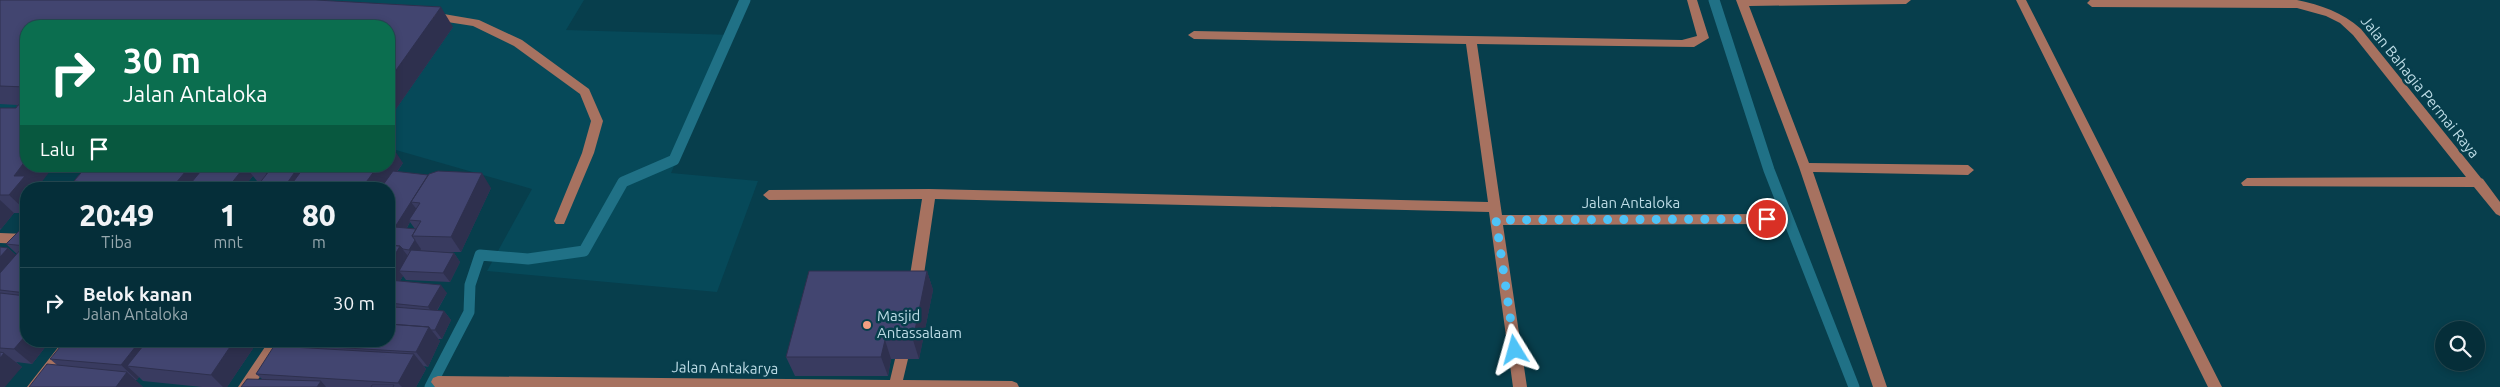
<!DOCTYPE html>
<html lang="id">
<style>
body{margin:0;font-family:Ubuntu,sans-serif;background:#0e3641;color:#f1f3f6;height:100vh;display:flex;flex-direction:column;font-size:19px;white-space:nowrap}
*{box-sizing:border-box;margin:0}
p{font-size:16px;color:#97a8ae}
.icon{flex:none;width:28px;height:28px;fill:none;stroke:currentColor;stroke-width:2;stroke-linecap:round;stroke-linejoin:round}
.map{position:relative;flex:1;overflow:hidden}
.details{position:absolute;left:20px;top:182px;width:375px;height:165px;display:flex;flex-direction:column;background:#052e39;border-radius:20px;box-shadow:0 2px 8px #0003,0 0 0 1px #264a53}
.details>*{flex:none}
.guide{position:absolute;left:20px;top:20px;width:375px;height:152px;border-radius:20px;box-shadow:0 2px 8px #0003,0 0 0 1px #264a53;background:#0b6e4f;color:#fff;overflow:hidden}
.controls{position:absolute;left:2435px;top:321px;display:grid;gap:10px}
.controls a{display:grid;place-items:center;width:50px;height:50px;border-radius:50%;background:#052e39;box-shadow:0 2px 8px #0003,0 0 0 1px #264a53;font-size:25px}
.pin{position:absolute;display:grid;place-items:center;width:42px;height:42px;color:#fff;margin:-21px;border:2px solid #fff;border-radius:50%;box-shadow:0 1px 5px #0007}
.me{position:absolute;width:55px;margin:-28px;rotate:352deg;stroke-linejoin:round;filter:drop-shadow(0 0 4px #0008)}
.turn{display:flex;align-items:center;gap:18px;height:105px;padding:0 20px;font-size:22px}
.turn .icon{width:65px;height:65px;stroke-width:2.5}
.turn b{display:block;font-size:35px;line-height:42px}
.then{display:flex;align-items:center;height:48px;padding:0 20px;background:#0003;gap:10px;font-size:19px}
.eta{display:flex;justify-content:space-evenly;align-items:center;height:85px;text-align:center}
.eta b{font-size:30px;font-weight:800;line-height:35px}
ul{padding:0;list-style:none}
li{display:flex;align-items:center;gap:15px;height:70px;padding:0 20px;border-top:1px solid #264a53}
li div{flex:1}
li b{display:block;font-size:19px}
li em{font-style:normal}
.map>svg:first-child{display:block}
</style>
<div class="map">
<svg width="2500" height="387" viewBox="0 0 2500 387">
<rect width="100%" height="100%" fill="#073e4c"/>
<!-- built -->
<path fill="#064959" d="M0 0H584L566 30 733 35 671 173 758 181 717 292 487 271 532 189 389 148V26H26V111L0 109Z"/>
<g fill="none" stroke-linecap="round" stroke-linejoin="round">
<!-- stream -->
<path stroke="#207186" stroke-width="11" d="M1714 0 1769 170 1854 387
M430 387 469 312 470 285 480 255 528 259 584 251 623 182 674 160 745 0"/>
<!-- minor -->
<path fill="#a77260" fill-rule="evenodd" d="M1687 0H1697L1709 38 1694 47 1477 44 1502 215 1767 214 1771 216 1773 219 1771 222 1767 224 1503 225 1527 387H1513L1489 212 935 199 922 288 920 292H910L908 288 922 199 769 200 763 195 769 190 929 189 1488 202 1466 44 1194 39 1188 35 1194 31 1682 40 1697 36Z
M1736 0H1911L1906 4 1749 6 1809 163 1968 165 1974 170 1968 175 1813 172 1887 387H1873L1799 167Z
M2016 0H2026L2222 387H2208Z
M2090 0H2297C2321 5 2342 12 2361 29L2481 178 2483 179 2500 202V216L2496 214 2474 187 2243 186 2241 183 2247 178 2466 177 2353 35 2340 23 2326 16 2297 8 2092 7 2087 3Z
M432 12 479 20 522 40 589 89 603 121 594 153 564 224H556L554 221 582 153 591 121 580 94 514 46 473 26 428 19 426 16 428 13Z
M0 233 26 234V244L0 243Z
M63 341H78L42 387H27Z
M269 341H284L253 387H238Z
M901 353 906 355 908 359 903 380 1012 381 1017 383 1019 387H435L431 382 433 378 438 376 890 380 896 355Z"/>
</g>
<!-- wall -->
<path fill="#393b60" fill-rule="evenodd" d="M0 0 453 27 389 119V26H26V166L38 189H26V213H14L1 229 0 230V108H16L17 105 0 104Z
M403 163 397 172 491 188 461 252H440L454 253 460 262 450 282 406 280 403 276 400 281 447 293 437 311H444L451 320 442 339H438L440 341 428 367 424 366 426 369 416 387H241L262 379 256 374 279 346 277 344 389 341V189L257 181 253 176 242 189H65L81 187 74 181 86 167 72 168 71 166H389ZM410 222 415 229 407 228Z
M26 226V341H50L32 364 16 362 22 367 0 387V247L8 248 16 255 17 254 6 244Z
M927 271 933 290 919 359H891L888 376H795L786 357Z
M258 341 227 387H202L143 381 139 377 137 380H135L143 387 57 365 50 359Z"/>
<!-- shaded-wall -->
<path fill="#2e304e" d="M441 7 453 27 389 119V80Z
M393 148 403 163 384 189H361L378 166H389V153Z
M26 160V166H54L37 188 38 189H26V211L9 195 14 176Z
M190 166H216L197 189H171Z
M245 166 253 176 242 189H227Z
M262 166H283L274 183 261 167Z
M299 166H313L296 189H283Z
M482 173 491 188 461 252 451 237Z
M0 200 14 213 1 229 0 228Z
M411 202 418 211 409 220 410 222 402 236 395 227Z
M415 240 421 249 415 259 409 250Z
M400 246 412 261 399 271 403 276 389 299V265Z
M8 248 26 264 0 275V257Z
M454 253 460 262 450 282 443 273Z
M927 271 933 290 919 359 913 340Z
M441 285 447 293 434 315 428 307Z
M390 306 397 315 389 327V308Z
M444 311 451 320 442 339 435 330Z
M429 327 440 341 428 367 416 352Z
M26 335V341H50L32 364 14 349Z
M885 340 891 359 888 376 881 357Z
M140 341H167L127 366 139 377 137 380 121 365Z
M234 341H258L227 387H223L211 375Z
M4 353 22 367 5 387H0V358Z
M414 354 426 369 416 387H402L398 383Z
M127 372 143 387H116Z
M321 381 326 387H317Z"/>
<!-- building -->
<path fill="#424570" stroke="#2e304e" d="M0 0H316L441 7 389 80V26H26V87L0 86Z
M18 105H26V160L14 176H25L9 195H0V108H16Z
M389 148H393L389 153Z
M87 166H190L171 189H150L74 181Z
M205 166H245L227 189H186Z
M273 166H299L283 189H255Z
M305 166H378L361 189H288Z
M393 171 428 175 395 227 416 229 412 236 415 240 409 250 403 249 400 246 389 245V189H380Z
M438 171 482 173 451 237 412 236 421 221 409 220 420 203 411 202 429 174Z
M68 186 98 189H65Z
M24 226H26V246L6 244Z
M389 245 400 246 389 265Z
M0 247 8 248 0 257Z
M21 249 26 250V293L0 290V273Z
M411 250 454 253 443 273 399 271Z
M809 271H927L913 340H885L881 357H786Z
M389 280 441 285 428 307 389 303Z
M0 293 26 296V335L14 349 0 348Z
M394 307 444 311 435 330H431L429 327 389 324V317Z
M389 324 429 327 416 352 277 344 278 341H389Z
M65 341H140L121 365 50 359Z
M147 341H234L211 375 127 366Z
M274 346 414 354 398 383 256 374Z
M0 352 4 353 0 358Z
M47 364 127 372 116 387H29Z
M247 379 321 381 317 387H241Z
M372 385H394L393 387H371Z"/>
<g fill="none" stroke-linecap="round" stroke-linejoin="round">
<!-- route -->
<path stroke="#4fc3f7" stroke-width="9" stroke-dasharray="0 16.2" d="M1515 350 1496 220 1767 219"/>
</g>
<!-- markers -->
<circle fill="#f39f82" stroke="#073e4c" stroke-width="2" cx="867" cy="325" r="5"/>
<g text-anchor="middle" stroke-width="5" stroke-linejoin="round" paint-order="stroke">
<!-- street labels -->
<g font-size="15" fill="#bddce6" stroke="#073e4c">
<text transform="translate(2420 87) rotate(51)" y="5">Jalan Bahagia Permai Raya</text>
<text x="1631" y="208">Jalan Antaloka</text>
<text transform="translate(725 368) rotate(1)" y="5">Jalan Antakarya</text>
</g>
<!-- poi labels -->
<g font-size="15" fill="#bddce6" stroke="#073e4c" text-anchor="start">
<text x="877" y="321">Masjid<tspan x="877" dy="17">Antassalaam</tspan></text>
</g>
</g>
</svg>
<div class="controls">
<a><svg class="icon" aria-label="search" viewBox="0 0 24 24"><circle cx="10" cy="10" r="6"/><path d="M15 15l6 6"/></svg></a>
</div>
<div class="pin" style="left:1767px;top:219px;background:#d93025"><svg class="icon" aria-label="arrive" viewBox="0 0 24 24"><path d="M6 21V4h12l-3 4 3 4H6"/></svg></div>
<svg class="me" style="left:1515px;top:350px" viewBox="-20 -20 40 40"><path d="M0-17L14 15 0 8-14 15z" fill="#4fc3f7" stroke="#fff" stroke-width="4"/></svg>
<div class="guide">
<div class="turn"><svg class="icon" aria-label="right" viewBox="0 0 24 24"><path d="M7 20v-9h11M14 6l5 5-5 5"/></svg><div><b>30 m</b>Jalan Antaloka</div></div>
<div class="then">Lalu<svg class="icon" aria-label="arrive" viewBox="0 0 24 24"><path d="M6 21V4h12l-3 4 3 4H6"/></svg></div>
</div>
<section class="details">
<div class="eta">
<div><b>20:49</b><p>Tiba</p></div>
<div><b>1</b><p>mnt</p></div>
<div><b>80</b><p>m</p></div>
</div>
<ul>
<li><svg class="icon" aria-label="right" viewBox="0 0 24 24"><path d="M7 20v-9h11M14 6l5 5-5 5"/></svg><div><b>Belok kanan</b><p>Jalan Antaloka</p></div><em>30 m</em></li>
</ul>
</section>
</div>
